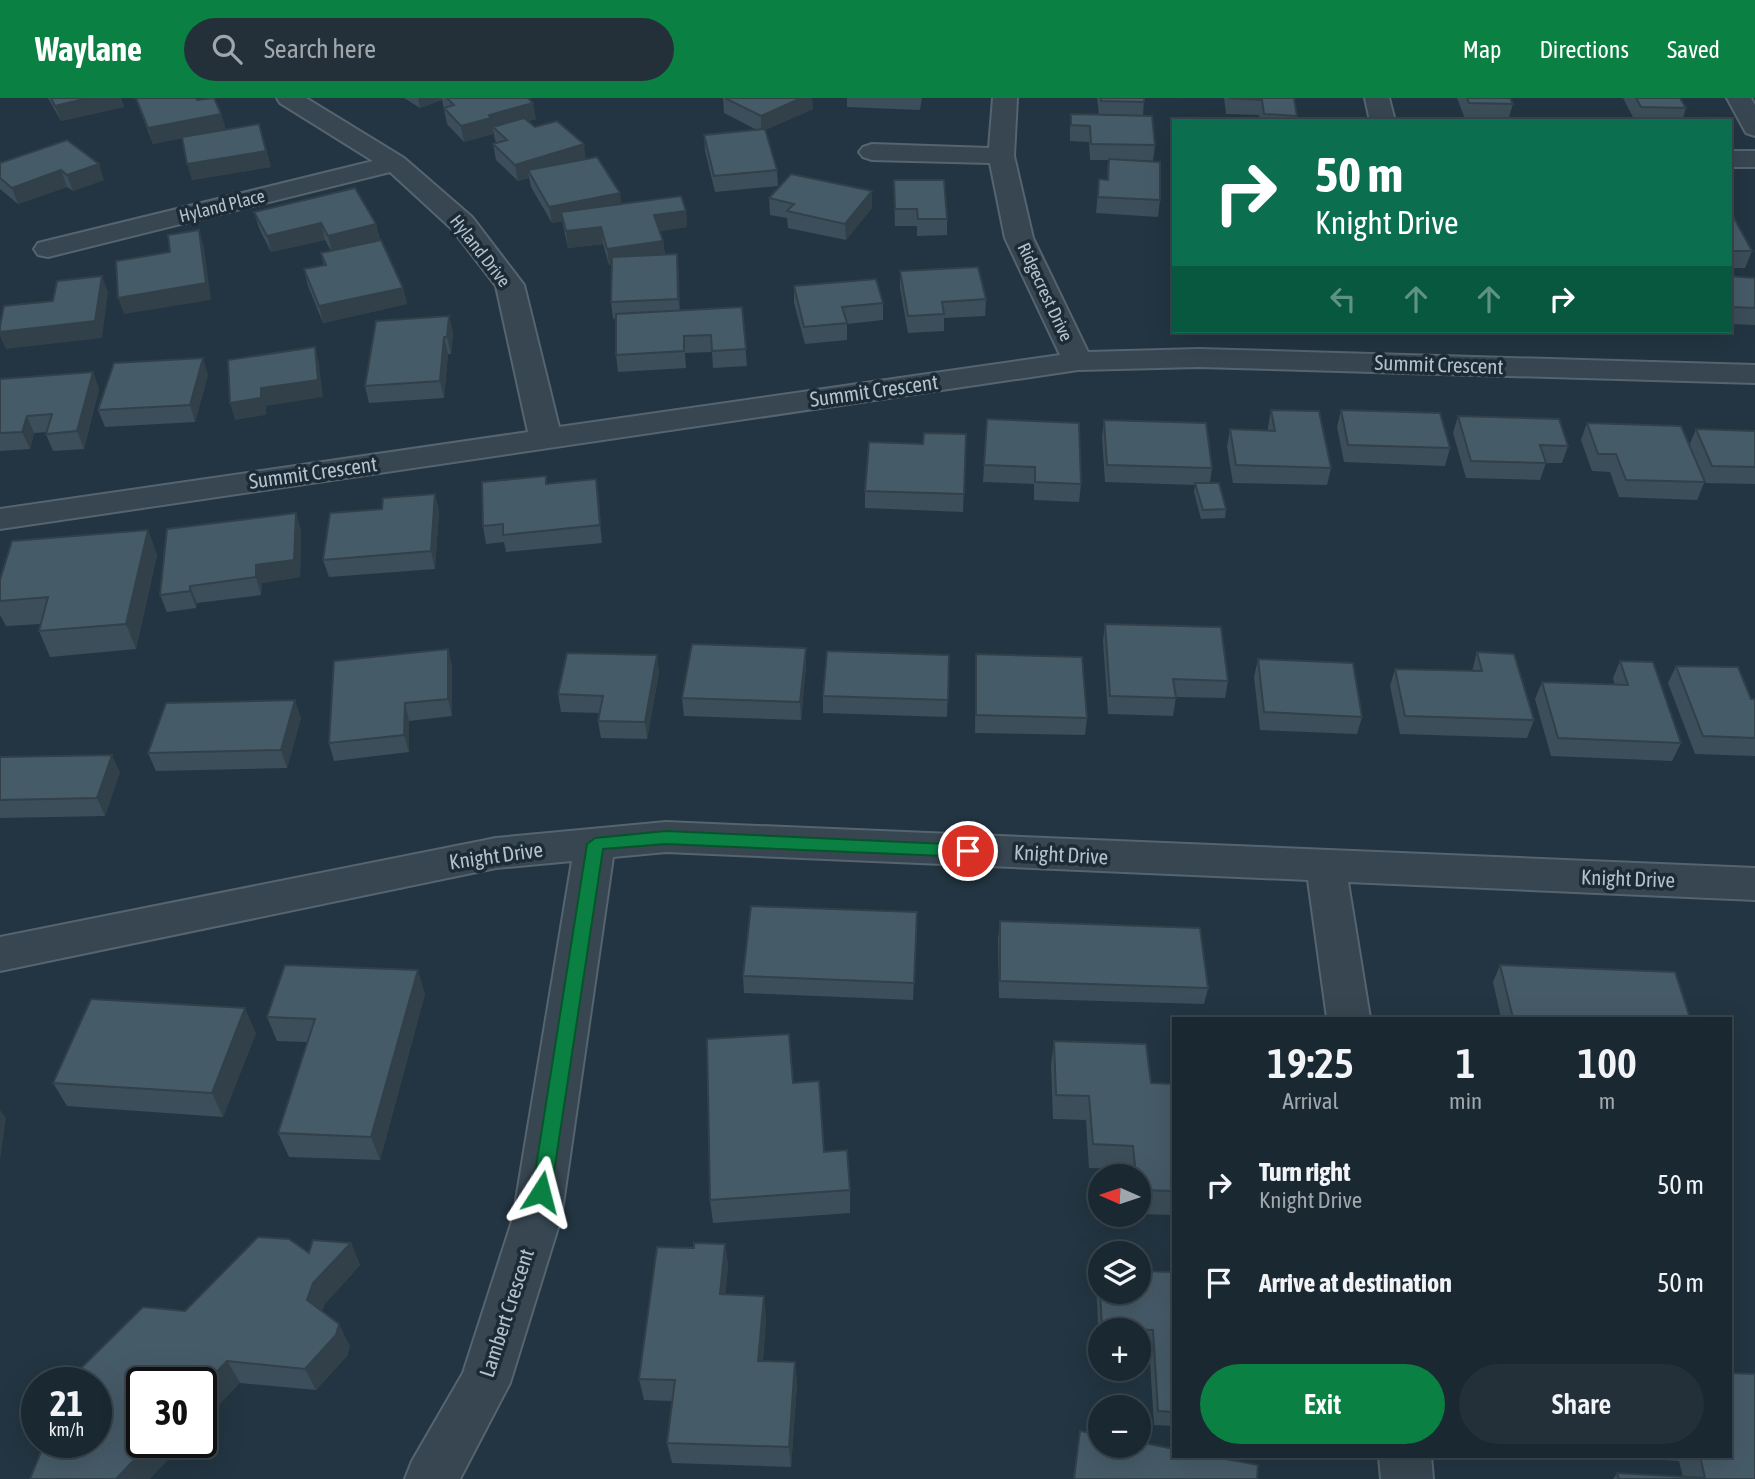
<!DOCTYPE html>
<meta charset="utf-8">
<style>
body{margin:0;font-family:"Asap Condensed",sans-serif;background:#23303a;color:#f1f3f6;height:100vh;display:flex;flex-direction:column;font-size:26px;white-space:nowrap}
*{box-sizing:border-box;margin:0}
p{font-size:23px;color:#9fa6ac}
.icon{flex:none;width:38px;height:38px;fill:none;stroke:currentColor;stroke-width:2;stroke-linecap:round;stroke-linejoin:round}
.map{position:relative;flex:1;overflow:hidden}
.side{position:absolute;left:1172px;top:919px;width:560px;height:441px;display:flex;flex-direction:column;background:#1a2832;border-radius:0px;box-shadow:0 7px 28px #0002,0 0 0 2px #38444d}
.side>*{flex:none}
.banner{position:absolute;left:1172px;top:21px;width:560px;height:214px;border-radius:0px;box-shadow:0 7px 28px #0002,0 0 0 2px #38444d;background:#0b6e4f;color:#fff;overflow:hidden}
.needle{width:46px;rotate:273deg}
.controls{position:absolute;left:1088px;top:1066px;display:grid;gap:14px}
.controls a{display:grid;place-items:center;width:63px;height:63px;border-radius:50%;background:#1a2832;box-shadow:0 7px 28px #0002,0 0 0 2px #38444d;font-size:35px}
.speed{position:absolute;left:21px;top:1269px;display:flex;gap:14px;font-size:35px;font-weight:700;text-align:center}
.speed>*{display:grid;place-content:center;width:91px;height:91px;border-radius:50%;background:#1a2832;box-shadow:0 7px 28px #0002,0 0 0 2px #38444d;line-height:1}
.speed small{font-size:18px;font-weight:400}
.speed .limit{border:4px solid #111;border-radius:10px;background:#fff;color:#111}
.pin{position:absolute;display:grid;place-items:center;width:60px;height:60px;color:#fff;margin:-30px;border:4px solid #fff;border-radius:50%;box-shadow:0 2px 7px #0007}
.me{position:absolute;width:77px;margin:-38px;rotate:9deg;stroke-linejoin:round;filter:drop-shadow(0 0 5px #0008)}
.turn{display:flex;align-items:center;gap:24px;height:147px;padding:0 28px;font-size:32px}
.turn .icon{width:91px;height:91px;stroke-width:2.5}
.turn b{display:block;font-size:49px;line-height:60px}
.lanes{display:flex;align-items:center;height:66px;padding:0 28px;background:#0003;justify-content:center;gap:35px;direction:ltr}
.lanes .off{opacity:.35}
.eta{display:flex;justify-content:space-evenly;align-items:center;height:119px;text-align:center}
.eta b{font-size:42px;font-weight:600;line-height:49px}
.primary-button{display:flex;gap:14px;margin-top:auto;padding:14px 28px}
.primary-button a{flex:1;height:80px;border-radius:42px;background:#0b8043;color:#fff;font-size:28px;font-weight:600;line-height:80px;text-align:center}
.primary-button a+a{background:#23303a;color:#f1f3f6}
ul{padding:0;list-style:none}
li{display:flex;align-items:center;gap:21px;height:98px;padding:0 28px}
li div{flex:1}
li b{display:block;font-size:26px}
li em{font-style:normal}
header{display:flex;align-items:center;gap:42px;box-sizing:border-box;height:98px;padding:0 35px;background:#0b8043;color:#fff}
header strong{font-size:33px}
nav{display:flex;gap:38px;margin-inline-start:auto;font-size:24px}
.search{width:490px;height:63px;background:#23303a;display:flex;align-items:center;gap:18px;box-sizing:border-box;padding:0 24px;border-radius:38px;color:#9fa6ac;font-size:26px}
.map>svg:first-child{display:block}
</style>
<header>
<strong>Waylane</strong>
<div class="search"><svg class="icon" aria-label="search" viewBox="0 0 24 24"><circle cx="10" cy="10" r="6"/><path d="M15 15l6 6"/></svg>Search here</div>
<nav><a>Map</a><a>Directions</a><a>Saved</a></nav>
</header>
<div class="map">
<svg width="1755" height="1381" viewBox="0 0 1755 1381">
<rect width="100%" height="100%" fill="#233542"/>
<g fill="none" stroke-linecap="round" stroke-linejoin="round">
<!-- street casing -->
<g stroke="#55646f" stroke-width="4">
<path id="street" d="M277 0H306L404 60 472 119 524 187 559 329 1060 257 1005 140 990 65 872 62 863 59 859 54 863 49 872 46 989 50 993 0H1017L1014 58 1033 140 1088 254 1199 251 1755 267V285L1199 269 1078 272 0 431V411L528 334 496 188 452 131 390 74 48 159 38 157 34 151 38 145 373 63 280 5Z
M1365 0H1389L1395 23H1370Z
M1727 0H1751L1755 7V38L1746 35Z
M1731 53H1755V69H1731Z
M666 724 1755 770V802L1348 784 1370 920H1327L1308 782 666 754 613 759 561 1120 510 1285 460 1381H405L412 1363 463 1275 513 1120 572 763 496 770 0 873V839L496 740Z
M1379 1358H1431L1433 1381H1381Z"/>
</g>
<!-- street -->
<use href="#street" fill="#374651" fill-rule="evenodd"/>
</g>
<!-- wall -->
<path fill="#3c4e59" d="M48 0H121L124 9 61 23Z
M135 0 197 2 221 16 226 32 259 26 271 69 192 82 182 40 153 46Z
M404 0H528L536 21 528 23 535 29 586 61 622 106 686 113 687 129 660 133 663 143 665 157 677 156 680 212 742 209 747 268 713 270 712 254 685 255 686 270 618 274 616 257V220L613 221 611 204 612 167H609L603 146 568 150 562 123 552 125 531 89 529 80 518 83 496 62 493 46 496 45 493 33V36L464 44 447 26 442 2 420 10Z
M723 0H812L813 11 765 32 777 72 778 88 715 94 705 53 704 37 757 32 724 15Z
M847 0H922L920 12 847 9Z
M1097 0H1144L1143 18 1155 47 1153 63 1160 102 1158 119 1096 115 1099 81 1107 82 1108 62H1090L1089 44 1070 43V32L1071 16 1099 17Z
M1224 0H1294L1297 18 1296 23H1260L1259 17 1226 16Z
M1457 0H1510L1513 6 1508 22 1465 21Z
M1623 0H1680L1686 10 1682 23H1635Z
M67 42 104 82 73 93 67 89 18 106 0 91V65Z
M894 82 947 121V137L917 138V128H895Z
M872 93V110L846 142 788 130 787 120 770 117 769 100Z
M254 114 376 126 380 142 403 190 407 206 323 225 308 188 304 171 324 167 321 155 331 153 325 142 271 154 259 130Z
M1731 118 1752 153 1745 170H1731Z
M900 173 986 201 985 218 944 220V233L908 235 900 190Z
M1731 178 1755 180V227L1731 226Z
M794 188 883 205V222L847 226V242L805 246 794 205Z
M449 218 453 235 451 256H448L444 300 369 305 365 288Z
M93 274 99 291 84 351 53 353 46 336 47 334 34 335 30 351 0 353V281Z
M208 277 195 324 105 329 98 312Z
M1271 312 1331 370 1327 387 1233 385 1227 349 1230 331 1268 332V329Z
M1341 312 1450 350 1445 368 1344 364 1337 329Z
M1458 318 1568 348 1562 365H1546L1540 382 1466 380 1453 335Z
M987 321 1081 386 1079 404 1034 402V386L983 384Z
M1104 322 1212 370 1210 385 1226 411 1225 420 1201 421 1194 394 1195 387 1105 384 1102 339Z
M1587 325 1689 348 1696 331 1755 333V386L1704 385 1697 402 1619 399 1610 374 1592 373 1581 342Z
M966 336 963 414 865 410V393L923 346Z
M596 381 602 445 506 454 504 444 486 446 483 428 547 386Z
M435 396 439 413 435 471 329 479 323 462 382 411Z
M148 432 157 457 136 551 50 559 39 533 41 526 6 528 0 517V482Z
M301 432 300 479 262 485 261 497 197 505 196 510 167 514 160 497Z
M1105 526 1228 583 1225 600 1176 599 1173 618 1108 616 1103 543Z
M806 550V567L801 622 684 618 682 600Z
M448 551 452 569V618L409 623V654L334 663 329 645Z
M1477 554 1534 622 1527 640 1400 636 1390 588 1395 571 1472 573Z
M976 556 1087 620 1085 637 975 635Z
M657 557 659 575 647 641 601 640 598 623 599 615 561 614 558 596Z
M949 557 947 619 823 615V598Z
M1258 561 1362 619 1357 636 1260 632 1254 579Z
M1620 563 1681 645 1672 663 1551 658 1535 601 1542 584 1615 587 1613 580Z
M1676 568 1751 601H1755V658L1695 656 1668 585Z
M301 620 287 670 156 673 148 655Z
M0 659 120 674 105 718 0 720Z
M917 814 913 902 744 895 743 878Z
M1000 823 1208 890 1204 906 999 900 998 841Z
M1500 867 1690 920H1501L1493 884Z
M425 896 380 1062 289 1059 278 1035 307 944 277 943 267 919Z
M256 935 223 1019 67 1008 53 985Z
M1054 943 1151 985 1174 986V1117L1139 1116V1078H1129V1071L1089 1070 1086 1022 1053 1021 1051 967Z
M824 1054 850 1092V1115L713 1125 710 1102Z
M351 1145 360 1167 324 1207 322 1213 350 1248 347 1258 316 1292 240 1285 185 1213 309 1155Z
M725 1146 728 1168 725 1197 766 1220 763 1263 795 1264 797 1286 791 1369 672 1365 667 1345 672 1303 644 1302 639 1281 694 1150Z
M1099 1171 1174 1174V1328L1154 1327 1149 1247 1139 1246V1232H1101V1245H1099L1096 1187Z
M1080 1333 1257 1381H1073Z
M1616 1358H1731L1755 1381H1613L1617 1375 1683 1379 1679 1363 1616 1359Z"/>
<!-- shaded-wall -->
<path fill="#314049" d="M88 0H121L124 9 61 23 55 8Z
M418 0H442V2L420 10Z
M801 0H812L813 11 761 34V18Z
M533 5 536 21 496 32 493 29V36L464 44 461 28 489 17Z
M221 16 226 32 153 46 148 30Z
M584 46 586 62 528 72 529 80 518 83 515 67Z
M266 53 271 69 192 82 187 66Z
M99 66 104 82 73 93 67 77Z
M61 72 67 89 18 106 12 90Z
M872 93V110L846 142 845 126Z
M620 95 622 111 561 114 562 123 552 125 549 109Z
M686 113 687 129 656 134 654 117Z
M321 125 325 142 271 154 267 138Z
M376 126 380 142 332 154 328 138Z
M601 129 603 146 568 150 566 133Z
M199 132 204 149 211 202 124 216 118 200Z
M663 143 665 160 609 167 607 151Z
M677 156 679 173 680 217 678 201Z
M102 178 108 194 102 240 6 251 0 238V234Z
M403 190 407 206 323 225 319 208Z
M449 218 453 235 451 256 447 239Z
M444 239 448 256 444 300 440 283Z
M315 249 319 266 323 299 266 308V317L235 322 230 305 261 290Z
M203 260 208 277 195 324 190 307Z
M93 274 99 291 84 351 77 333Z
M27 318 34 335 30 351 22 334Z
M596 381 599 399 602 445 600 427Z
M435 396 439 413 435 471 431 453Z
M296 415 301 432 300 479 262 485 261 497 256 479V467Z
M148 432 157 457 136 551 126 526Z
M190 488 197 505 196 510 190 493Z
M806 550V567L801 622 800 604Z
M448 551 452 569V618L448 601Z
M657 557 659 575 647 641 645 624Z
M295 602 301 620 287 670 281 652Z
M405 605 409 623V654L404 637Z
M112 657 120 674 105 718 97 700Z
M418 872 425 896 380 1062 371 1039Z
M245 910 256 935 223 1019 212 995Z
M0 1012 6 1020 0 1063Z
M351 1145 360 1167 324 1207 318 1225 307 1202 313 1185Z
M725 1146 728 1168 723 1218 720 1196Z
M764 1198 766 1220 761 1284 758 1263Z
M339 1226 350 1248 347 1258 316 1292 305 1271Z
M227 1263 240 1285 201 1326V1290Z
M795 1264 797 1286 791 1369 789 1349Z
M151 1344H185L150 1381H116Z"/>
<!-- building -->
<path fill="#465b68" stroke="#314049" stroke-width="2" d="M51 0H88L55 8Z
M136 0H196L197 2 214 0 221 16 148 30Z
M447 0H528L533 5 489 17 491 20 461 28 444 10 454 7Z
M725 0H801L761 18Z
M1101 0H1144V4L1101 3Z
M1228 0H1294L1297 18 1264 16 1262 2Z
M1467 0H1510L1513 6 1469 5Z
M1636 0H1680L1686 10 1641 9Z
M1071 16 1152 18 1155 47 1091 46 1090 28 1071 27Z
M524 20 535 29 557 23 584 46 515 67 493 46 507 42 493 29Z
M259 26 266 53 187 66 182 39Z
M765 31 777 72 714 78 704 37Z
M67 42 99 66 67 77 61 72 12 90 0 80V65Z
M597 59 620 95 549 109 528 72Z
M1109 61 1160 64V102L1098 99 1099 81 1108 82Z
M791 76 872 93 845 126 787 113 794 106 769 100Z
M894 82H944L947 121H918L917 111H895Z
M355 90 376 126 328 138 321 125 267 138 254 114Z
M681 98 686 113 654 117 663 143 607 151 601 129 566 133 561 114Z
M1731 118H1733L1752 153H1731Z
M199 132 206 185 118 200 116 163 170 154 168 137Z
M381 142 403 190 319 208 304 171 326 167 321 155Z
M677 156 678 201 611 204 612 159Z
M978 169 986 201 942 204 944 216 908 218 900 173Z
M102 178 95 223 0 234V228L4 208 53 203 57 183Z
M1731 178 1755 180V210L1731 209Z
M876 181 883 205 842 209 847 225 804 229 794 188Z
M742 209 746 251 712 253 711 237 684 238V253L616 257V216Z
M449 218 447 239H444L440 283 365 288 376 223Z
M315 249 318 282 261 290V300L230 305 228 262Z
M203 260 190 307 98 312 114 265Z
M93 274 77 333 46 336 52 316 27 318 22 334 0 335V281Z
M1271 312 1319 313 1331 370 1236 367 1230 331 1275 333Z
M1341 312 1440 315 1450 350 1348 347Z
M1458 318 1559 321 1568 348 1540 347 1546 365 1471 363Z
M987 321 1079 325 1081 386 1035 384V369L984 367Z
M1104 322 1206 325 1212 370 1107 367Z
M1587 325 1681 328 1705 384 1626 382 1616 356H1598Z
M1696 331 1755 333V369L1712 368Z
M924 335 966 336 964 396 865 393 869 344 923 346Z
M546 378V386L596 381 600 427 503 437V426L483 428 482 384Z
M1195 385H1219L1226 411 1203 412Z
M435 396 431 453 323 462 330 415 382 411 383 400Z
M296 415 294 462 256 467V479L190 488V493L160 497 167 431Z
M148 432 126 526 39 533 48 499 0 503V482L12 443Z
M1105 526 1221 529 1228 583 1173 581 1176 600 1110 598Z
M692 546 806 550 800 604 682 600Z
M448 551V601L405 605 404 637 329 645 334 563Z
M827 553 949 557 948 602 823 598Z
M1477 554 1514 556 1534 622 1405 618 1395 571 1482 573Z
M567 555 657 557 645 624 598 623 603 598 558 596Z
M976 556 1082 559 1087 620 976 617Z
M1258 561 1353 565 1362 619 1264 614Z
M1620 563 1653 564 1681 645 1558 640 1542 584 1628 587Z
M1676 568 1738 569 1751 601H1755V640L1703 638Z
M295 602 281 652 148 655 166 605Z
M112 657 97 700 0 702V659Z
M751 808 917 814 914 885 743 878Z
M1000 823 1200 830 1208 890 1000 883Z
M285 867 418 872 371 1039 278 1035 315 921 267 919Z
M1500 867 1675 874 1690 920H1513Z
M91 901 245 910 212 995 53 985Z
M789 936 793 985 819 983 824 1054 847 1052 850 1092 710 1102 707 941Z
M1054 943 1146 946 1151 985 1174 986V1093L1139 1092V1078H1136L1133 1048 1093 1046 1089 998 1056 997Z
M258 1139 289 1141 309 1155 313 1142 351 1145 313 1185 307 1202 339 1226 336 1237 305 1271 227 1263 201 1290V1284H142V1344H151L116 1381H30L45 1344H96V1284H67L143 1209 185 1213Z
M694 1145 725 1146 720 1196 764 1198 758 1263 795 1264 789 1349 667 1345 675 1282 639 1281 657 1149 694 1150Z
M1099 1171H1101V1194H1139V1173L1174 1174V1314L1158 1313 1153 1232 1102 1230Z
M1731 1275 1755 1276V1381H1619L1617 1375 1705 1380 1700 1358H1731Z
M1080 1333 1101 1337V1348H1139V1344L1174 1351V1358H1210L1258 1367 1257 1381H1074Z"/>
<!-- route -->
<path fill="#0b8043" stroke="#07532c" stroke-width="2" d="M666 733 968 747 977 753 968 759 666 746 603 751 551 1094 548 1100 541 1102 535 1100 532 1094 587 746 595 740Z"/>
<g text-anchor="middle" stroke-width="7" stroke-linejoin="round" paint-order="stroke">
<!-- far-street labels -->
<g font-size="18" fill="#b3c1cc" stroke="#1c2b36">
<text transform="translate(222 108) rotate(-14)" y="6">Hyland Place</text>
<text transform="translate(480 153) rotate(52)" y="6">Hyland Drive</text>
<text transform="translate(1045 194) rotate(65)" y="6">Ridgecrest Drive</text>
</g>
<!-- street labels -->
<g font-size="21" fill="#b3c1cc" stroke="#1c2b36">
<text transform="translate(1439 267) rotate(2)" y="7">Summit Crescent</text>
<text transform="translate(874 293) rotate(-8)" y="7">Summit Crescent</text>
<text transform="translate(313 375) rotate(-8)" y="7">Summit Crescent</text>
<text transform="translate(1061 757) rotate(3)" y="7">Knight Drive</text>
<text transform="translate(496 758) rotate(-8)" y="7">Knight Drive</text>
<text transform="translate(1628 781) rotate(2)" y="7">Knight Drive</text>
<text transform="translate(507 1215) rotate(-72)" y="7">Lambert Crescent</text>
</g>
</g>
</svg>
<div class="controls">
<a><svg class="needle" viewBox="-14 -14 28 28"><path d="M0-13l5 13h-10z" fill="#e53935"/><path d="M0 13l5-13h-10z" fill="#9fa6ac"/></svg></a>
<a><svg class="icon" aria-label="layers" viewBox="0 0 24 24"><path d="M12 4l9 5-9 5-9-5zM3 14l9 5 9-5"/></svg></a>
<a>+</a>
<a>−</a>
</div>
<div class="speed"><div>21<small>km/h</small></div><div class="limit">30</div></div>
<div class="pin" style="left:968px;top:753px;background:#d93025"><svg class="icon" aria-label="arrive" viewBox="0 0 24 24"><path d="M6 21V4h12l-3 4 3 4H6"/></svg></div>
<svg class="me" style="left:541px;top:1094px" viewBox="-20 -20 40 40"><path d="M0-17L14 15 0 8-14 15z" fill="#0b8043" stroke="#fff" stroke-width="4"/></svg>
<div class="banner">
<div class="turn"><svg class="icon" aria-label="right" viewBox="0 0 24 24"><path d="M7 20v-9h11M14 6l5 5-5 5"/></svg><div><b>50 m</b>Knight Drive</div></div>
<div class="lanes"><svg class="icon off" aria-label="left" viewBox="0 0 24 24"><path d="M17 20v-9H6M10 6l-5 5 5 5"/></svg><svg class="icon off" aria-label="ahead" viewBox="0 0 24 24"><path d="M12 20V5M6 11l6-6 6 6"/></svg><svg class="icon off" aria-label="ahead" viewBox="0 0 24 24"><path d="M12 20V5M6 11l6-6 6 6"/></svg><svg class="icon" aria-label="right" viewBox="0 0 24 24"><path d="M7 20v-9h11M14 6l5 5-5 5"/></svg></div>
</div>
<section class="side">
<div class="eta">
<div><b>19:25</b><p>Arrival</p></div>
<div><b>1</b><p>min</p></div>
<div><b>100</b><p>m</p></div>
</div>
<ul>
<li><svg class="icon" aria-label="right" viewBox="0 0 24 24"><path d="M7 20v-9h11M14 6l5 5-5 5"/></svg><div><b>Turn right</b><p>Knight Drive</p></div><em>50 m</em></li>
<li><svg class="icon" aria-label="arrive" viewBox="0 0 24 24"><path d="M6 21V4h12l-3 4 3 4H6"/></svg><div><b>Arrive at destination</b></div><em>50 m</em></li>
</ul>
<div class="primary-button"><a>Exit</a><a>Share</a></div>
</section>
</div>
